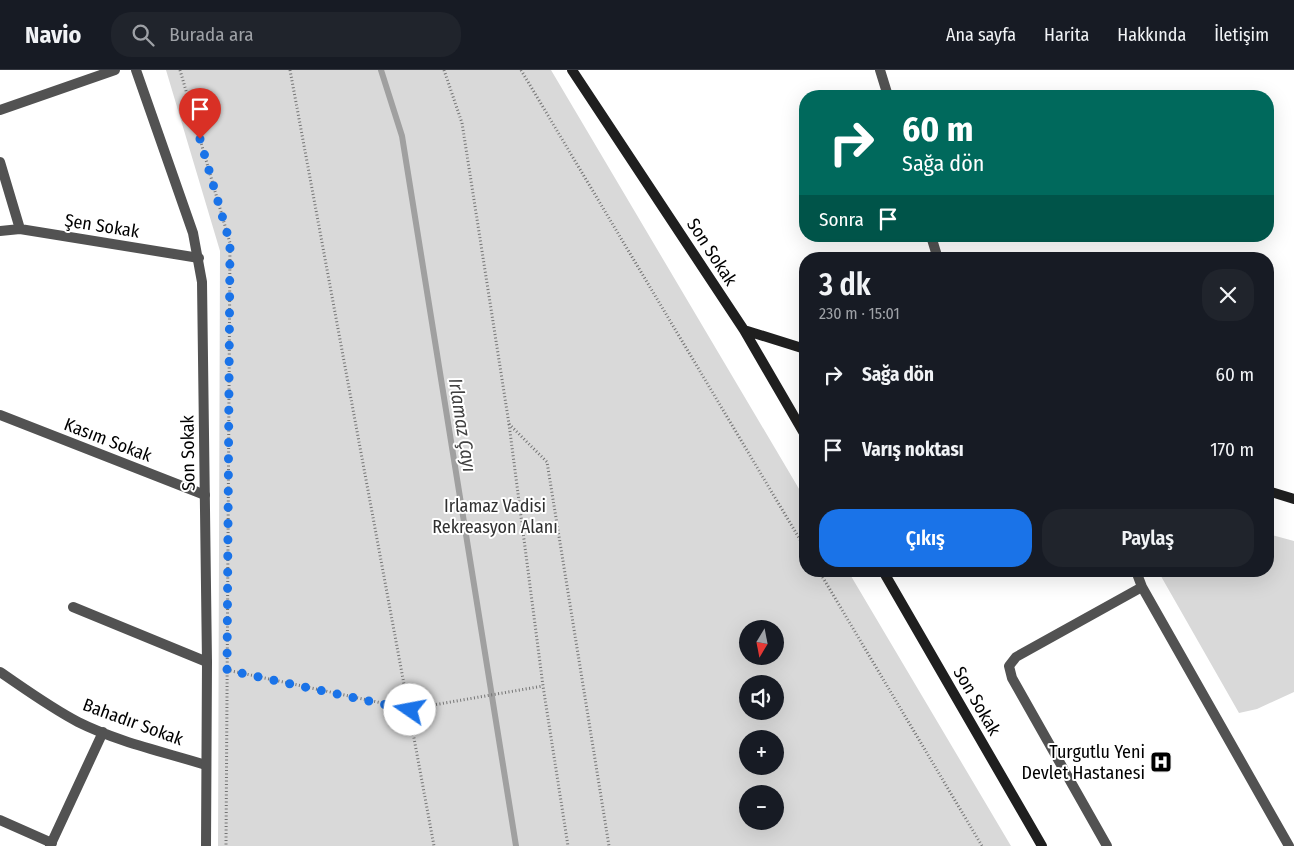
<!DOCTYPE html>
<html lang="tr">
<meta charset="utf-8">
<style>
body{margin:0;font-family:"Fira Sans Condensed",sans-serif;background:#20242c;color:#f1f3f6;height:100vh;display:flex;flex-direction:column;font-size:19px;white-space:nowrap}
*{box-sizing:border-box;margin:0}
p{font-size:16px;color:#9ea1a6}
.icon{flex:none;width:28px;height:28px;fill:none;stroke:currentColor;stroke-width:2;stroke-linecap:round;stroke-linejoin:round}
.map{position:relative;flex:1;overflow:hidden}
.panel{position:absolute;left:799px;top:182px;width:475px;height:325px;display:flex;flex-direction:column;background:#171b24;border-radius:20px;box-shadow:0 5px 20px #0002}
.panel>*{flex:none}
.banner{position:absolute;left:799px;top:20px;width:475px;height:152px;border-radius:20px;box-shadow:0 5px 20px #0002;background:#00695c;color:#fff;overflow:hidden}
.needle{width:32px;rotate:190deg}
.controls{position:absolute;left:739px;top:550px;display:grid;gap:10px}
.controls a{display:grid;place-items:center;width:45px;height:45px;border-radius:50%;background:#171b24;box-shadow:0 5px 20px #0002;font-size:25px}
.pin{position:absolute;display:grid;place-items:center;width:42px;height:42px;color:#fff;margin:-51px -21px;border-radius:50% 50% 50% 0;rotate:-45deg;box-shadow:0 0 5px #0007}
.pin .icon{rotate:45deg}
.me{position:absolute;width:55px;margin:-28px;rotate:282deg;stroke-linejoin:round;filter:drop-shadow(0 0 4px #0008)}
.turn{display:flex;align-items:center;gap:18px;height:105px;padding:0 20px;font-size:22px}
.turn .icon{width:65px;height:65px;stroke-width:2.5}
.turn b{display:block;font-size:35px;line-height:42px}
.then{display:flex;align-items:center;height:48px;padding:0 20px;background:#0003;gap:10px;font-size:19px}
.round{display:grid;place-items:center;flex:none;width:52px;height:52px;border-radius:20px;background:#20242c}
.overview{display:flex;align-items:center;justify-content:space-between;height:85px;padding:0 20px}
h1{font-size:30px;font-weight:600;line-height:38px}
.button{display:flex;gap:10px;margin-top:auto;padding:10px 20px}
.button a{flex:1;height:58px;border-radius:20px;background:#1a73e8;color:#fff;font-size:20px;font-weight:600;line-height:58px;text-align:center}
.button a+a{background:#20242c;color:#f1f3f6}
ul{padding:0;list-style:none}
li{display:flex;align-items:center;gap:15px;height:75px;padding:0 20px}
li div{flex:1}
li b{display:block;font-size:19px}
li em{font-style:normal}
header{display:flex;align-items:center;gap:30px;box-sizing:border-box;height:70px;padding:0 25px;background:#171b24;border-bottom:1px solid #363941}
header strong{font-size:24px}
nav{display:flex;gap:28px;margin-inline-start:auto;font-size:18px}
.search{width:350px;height:45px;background:#20242c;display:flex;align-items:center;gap:12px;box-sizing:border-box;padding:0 18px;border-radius:20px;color:#9ea1a6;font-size:19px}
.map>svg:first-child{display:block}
</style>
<header>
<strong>Navio</strong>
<div class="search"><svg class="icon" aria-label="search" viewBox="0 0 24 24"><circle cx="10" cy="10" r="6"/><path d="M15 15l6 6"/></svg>Burada ara</div>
<nav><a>Ana sayfa</a><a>Harita</a><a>Hakkında</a><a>İletişim</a></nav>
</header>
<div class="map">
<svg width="1294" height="776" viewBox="0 0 1294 776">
<rect width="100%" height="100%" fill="#fff"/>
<!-- green -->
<path fill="#d9d9d9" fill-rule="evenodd" d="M166 0H551L805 429V501H848L1011 776H218L220 181ZM748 559H775V586H748ZM748 614H775V641H748ZM748 669H775V696H748ZM748 724H775V751H748Z
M1268 464 1294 471V622L1257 639 1239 643 1158 501H1268Z"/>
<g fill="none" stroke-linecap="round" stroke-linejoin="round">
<!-- stream -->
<path stroke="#a0a0a0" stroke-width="6" d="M381 0 402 66 516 776"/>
<!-- path -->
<path stroke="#747474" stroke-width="3" stroke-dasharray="1 2.5" stroke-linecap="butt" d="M180 0 230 173 226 776
M290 0 434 776
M444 0 462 53 509 354 547 392 609 776
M521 0 805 478
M509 354 543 616 568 776
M819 501 982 776
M227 600 410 639 543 616"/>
<!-- service -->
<path stroke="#525252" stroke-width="10" d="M1136 501 1142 517 1289 776
M1107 776 1012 608 1009 596 1016 587 1142 517"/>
<!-- minor -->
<path stroke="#525252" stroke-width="10" d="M880 0 888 26
M0 40 115 0
M0 92 20 159
M0 161 20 159 199 188
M931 166 938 189
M0 345 205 425
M73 537 207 592
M0 602C25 619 51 638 78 652 118 672 164 682 206 695
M0 750 52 773
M50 776 103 662"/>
<!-- tertiary -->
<path stroke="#525252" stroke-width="10" d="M136 0 193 163 202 212 207 592 206 776"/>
<!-- secondary -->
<path stroke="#1f1f1f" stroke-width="10" d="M572 0 744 260 805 365
M744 260 805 279
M1268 421 1294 429
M883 501 1042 776"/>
</g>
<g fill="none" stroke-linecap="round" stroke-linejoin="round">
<!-- route -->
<path stroke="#1a73e8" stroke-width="9" stroke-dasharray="0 16.2" d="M200 69 230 173 227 600 410 640"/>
</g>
<!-- icons -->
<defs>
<g id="hospital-square" transform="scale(1.125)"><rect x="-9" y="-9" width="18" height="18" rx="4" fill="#000" stroke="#fff"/><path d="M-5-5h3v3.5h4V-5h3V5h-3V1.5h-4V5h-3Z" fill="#fff"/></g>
</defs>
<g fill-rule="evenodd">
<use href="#hospital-square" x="1161" y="692"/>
</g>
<g text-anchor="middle" stroke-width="4" stroke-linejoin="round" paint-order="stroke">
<!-- street labels -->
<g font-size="18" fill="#000" stroke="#fff">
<text transform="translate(102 156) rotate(9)" y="6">Şen Sokak</text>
<text transform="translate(712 182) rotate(57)" y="6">Son Sokak</text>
<text transform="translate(108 370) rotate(21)" y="6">Kasım Sokak</text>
<text transform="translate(188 383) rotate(-91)" y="6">Son Sokak</text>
<text transform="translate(977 631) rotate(60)" y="6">Son Sokak</text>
<text transform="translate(133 652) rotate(20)" y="6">Bahadır Sokak</text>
</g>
<!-- park labels -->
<g font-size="18" fill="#303030" stroke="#fff">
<text x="495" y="442">Irlamaz Vadisi<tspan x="495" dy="21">Rekreasyon Alanı</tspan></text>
</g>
<!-- poi labels -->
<g font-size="18" fill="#000" stroke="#fff" text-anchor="end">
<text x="1145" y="688">Turgutlu Yeni<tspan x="1145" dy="21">Devlet Hastanesi</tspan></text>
</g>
<!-- water labels -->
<g font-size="19" font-style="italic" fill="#414141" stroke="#fff">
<text transform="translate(463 355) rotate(81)" y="7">Irlamaz Çayı</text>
</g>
</g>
</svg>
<div class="controls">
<a><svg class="needle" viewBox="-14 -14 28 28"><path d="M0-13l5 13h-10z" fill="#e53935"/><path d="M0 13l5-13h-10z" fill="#9ea1a6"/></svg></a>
<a><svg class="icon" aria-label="sound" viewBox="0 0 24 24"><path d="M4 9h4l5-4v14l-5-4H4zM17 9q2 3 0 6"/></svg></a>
<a>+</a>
<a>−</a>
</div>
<div class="pin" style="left:200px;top:69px;background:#d93025"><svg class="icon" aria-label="arrive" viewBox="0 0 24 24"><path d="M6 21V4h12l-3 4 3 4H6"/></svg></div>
<svg class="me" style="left:410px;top:640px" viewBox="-20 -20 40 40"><circle r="19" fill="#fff"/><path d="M0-13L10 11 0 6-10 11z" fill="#1a73e8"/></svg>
<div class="banner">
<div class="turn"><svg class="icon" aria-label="right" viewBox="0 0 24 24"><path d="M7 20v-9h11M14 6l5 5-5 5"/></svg><div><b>60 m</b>Sağa dön</div></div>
<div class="then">Sonra<svg class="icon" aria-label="arrive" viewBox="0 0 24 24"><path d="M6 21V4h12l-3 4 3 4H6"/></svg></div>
</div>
<section class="panel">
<div class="overview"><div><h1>3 dk</h1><p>230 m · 15:01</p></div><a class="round"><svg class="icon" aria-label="close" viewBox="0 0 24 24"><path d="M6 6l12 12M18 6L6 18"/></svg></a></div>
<ul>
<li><svg class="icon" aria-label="right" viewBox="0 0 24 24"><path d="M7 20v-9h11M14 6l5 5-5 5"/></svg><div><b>Sağa dön</b></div><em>60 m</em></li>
<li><svg class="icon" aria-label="arrive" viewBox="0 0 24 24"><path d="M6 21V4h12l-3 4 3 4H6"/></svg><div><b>Varış noktası</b></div><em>170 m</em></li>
</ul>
<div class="button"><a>Çıkış</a><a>Paylaş</a></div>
</section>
</div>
